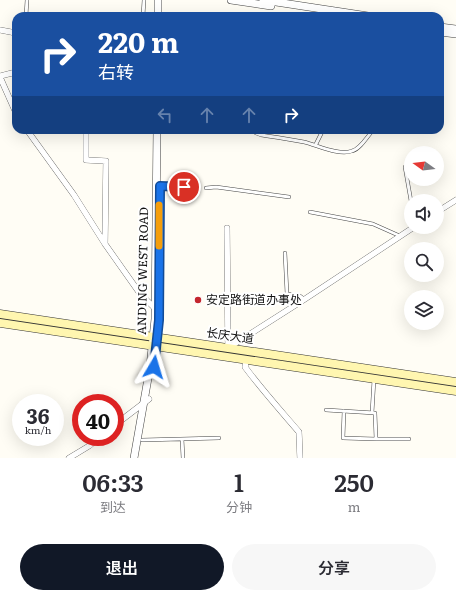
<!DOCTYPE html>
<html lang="zh">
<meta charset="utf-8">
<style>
body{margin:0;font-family:Literata,"Noto Sans SC",serif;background:#f7f7f7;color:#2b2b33;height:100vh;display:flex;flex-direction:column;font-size:15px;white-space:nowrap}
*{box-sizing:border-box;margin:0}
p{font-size:13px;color:#7c7c81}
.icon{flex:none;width:22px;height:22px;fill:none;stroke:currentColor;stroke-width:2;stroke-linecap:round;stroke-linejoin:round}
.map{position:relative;height:458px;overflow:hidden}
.drawer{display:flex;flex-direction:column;background:#fff;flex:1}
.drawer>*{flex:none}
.hud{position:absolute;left:12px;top:12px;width:432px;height:122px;border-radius:12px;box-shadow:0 4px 16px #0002;background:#1a4fa0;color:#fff;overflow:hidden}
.needle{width:26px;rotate:285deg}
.controls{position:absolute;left:404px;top:146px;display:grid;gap:8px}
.controls a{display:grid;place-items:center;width:40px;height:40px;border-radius:50%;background:#fff;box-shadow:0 4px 16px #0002;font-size:20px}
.speed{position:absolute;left:12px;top:394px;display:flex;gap:8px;font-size:20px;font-weight:700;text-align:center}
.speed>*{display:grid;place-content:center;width:52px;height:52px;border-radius:50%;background:#fff;box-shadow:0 4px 16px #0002;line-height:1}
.speed small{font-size:10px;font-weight:400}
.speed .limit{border:6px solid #d22;background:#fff;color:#111}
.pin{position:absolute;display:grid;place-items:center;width:34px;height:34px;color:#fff;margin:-17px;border:2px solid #fff;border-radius:50%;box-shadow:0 1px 4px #0007}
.me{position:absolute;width:44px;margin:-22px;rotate:7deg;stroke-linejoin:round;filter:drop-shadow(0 0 3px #0008)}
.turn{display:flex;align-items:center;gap:14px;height:84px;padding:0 20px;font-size:18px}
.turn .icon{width:52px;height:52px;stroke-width:2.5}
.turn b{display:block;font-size:28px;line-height:34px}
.lanes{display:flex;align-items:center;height:38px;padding:0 20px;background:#0003;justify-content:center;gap:20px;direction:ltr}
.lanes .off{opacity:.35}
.eta{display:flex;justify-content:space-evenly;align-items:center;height:68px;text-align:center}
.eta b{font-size:24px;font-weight:600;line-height:28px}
.cta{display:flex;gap:8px;margin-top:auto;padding:8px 20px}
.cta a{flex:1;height:46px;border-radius:24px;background:#111827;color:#fff;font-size:16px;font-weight:600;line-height:46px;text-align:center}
.cta a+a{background:#f7f7f7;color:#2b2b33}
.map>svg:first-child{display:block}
</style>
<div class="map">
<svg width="456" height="458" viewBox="0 0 456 458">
<rect width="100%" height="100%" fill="#fffdf5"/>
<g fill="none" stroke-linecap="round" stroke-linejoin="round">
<!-- service casing -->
<g stroke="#444" stroke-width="4">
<path id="service" d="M26 16 27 0
M143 16 144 0
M255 130 256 133 261 135C275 137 290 139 304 142 317 145 339 156 352 151 360 149 367 137 373 130
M316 144 323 130
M405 167 411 201
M160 186 184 187
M206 188 216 187 289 197
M310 212 373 224 400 236
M285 253 287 294 300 296 304 299
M326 410 375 413 376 439H409
M344 411 343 438 376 439
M372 413 374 379
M182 439 183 458
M142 440 219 438"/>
</g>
<!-- minor casing -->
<g stroke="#444" stroke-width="6">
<path id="minor" d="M0 30 16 33
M0 76 16 72
M0 77 16 113
M27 130 74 195 105 244 141 295 159 312
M86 130V160L106 161 105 244
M437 212 456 200
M227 228 228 348
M228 348 305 299 414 227
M246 360 245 367C262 390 281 411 299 432L300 458
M115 425 149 399
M69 458 89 446 100 437"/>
</g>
<!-- tertiary casing -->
<g stroke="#444" stroke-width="8">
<path id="tertiary" d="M158 0V16
M231 0 271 6
M263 0 368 16
M440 27 456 29
M440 32 456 34
M134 458 150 367 155 319 157 130"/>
</g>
<!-- secondary casing -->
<g stroke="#333" stroke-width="9">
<path id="secondary" d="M0 314 456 382
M0 323 456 391"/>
</g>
<!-- service -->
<use href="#service" stroke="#fff" stroke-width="3"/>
<!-- minor -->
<use href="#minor" stroke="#fff" stroke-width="5.5"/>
<!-- tertiary -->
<use href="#tertiary" stroke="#fff" stroke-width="7"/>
<!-- secondary -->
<use href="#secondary" stroke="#fff6b0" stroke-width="8"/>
</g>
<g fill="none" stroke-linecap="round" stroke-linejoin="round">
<!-- route casing -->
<g stroke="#114b97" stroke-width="10">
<path id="route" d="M154 367 159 320 160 186 184 187"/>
</g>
<!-- route -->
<use href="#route" stroke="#1a73e8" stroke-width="7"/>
<!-- slow -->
<path stroke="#f59e0b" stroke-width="7" d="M159 246V205"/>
</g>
<!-- markers -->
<circle fill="#c4262e" stroke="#fff" stroke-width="1.5" cx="198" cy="300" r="4"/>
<g text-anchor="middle" stroke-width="4" stroke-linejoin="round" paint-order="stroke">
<!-- street labels -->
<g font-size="12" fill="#111" stroke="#fff">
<text transform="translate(143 271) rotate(-89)" y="4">ANDING WEST ROAD</text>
<text transform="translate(230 336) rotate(8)" y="4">长庆大道</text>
</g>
<!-- poi labels -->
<g font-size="12" fill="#111" stroke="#fff" text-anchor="start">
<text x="206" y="304">安定路街道办事处</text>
</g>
</g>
</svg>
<div class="controls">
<a><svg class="needle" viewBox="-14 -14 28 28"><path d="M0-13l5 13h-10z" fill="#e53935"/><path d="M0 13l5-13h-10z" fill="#7c7c81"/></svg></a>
<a><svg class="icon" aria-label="sound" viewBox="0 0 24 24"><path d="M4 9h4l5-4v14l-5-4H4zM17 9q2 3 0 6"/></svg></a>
<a><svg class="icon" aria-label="search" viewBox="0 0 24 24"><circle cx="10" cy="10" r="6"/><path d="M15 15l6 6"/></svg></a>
<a><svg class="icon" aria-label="layers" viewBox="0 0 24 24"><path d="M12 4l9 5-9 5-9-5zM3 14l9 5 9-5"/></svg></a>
</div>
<div class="speed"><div>36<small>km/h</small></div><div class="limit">40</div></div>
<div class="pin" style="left:184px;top:187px;background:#d93025"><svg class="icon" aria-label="arrive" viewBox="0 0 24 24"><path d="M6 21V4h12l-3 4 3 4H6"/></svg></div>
<svg class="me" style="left:154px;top:367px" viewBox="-20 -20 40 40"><path d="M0-17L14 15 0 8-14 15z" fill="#1a73e8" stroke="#fff" stroke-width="4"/></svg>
<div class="hud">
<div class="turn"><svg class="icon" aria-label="right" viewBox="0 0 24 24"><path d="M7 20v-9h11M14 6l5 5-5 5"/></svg><div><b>220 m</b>右转</div></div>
<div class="lanes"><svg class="icon off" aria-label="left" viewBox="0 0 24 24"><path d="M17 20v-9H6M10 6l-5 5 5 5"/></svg><svg class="icon off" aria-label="ahead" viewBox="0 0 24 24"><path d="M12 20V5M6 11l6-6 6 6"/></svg><svg class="icon off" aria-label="ahead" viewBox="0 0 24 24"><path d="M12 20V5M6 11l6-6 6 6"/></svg><svg class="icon" aria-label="right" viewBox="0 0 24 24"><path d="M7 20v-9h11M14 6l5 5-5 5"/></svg></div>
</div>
</div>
<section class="drawer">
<div class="eta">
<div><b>06:33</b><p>到达</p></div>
<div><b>1</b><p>分钟</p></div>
<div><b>250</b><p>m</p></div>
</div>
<div class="cta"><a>退出</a><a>分享</a></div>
</section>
